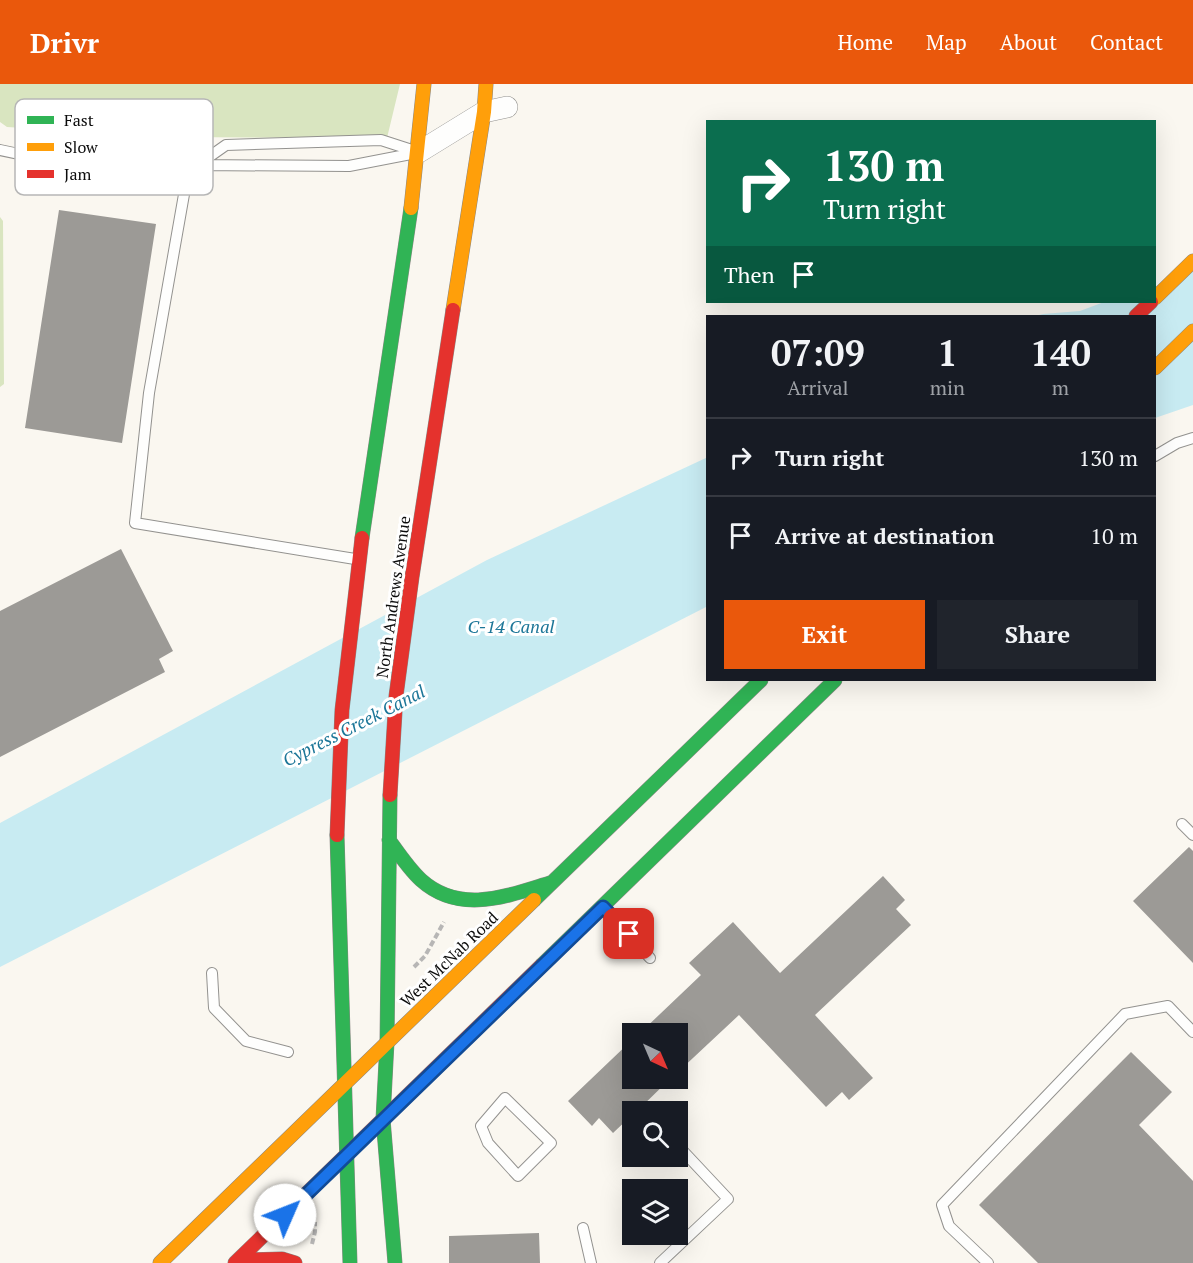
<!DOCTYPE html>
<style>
body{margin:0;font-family:"PT Serif",serif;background:#20242c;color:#f1f3f6;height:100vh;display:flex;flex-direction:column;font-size:22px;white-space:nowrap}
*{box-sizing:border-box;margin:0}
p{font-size:20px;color:#9ea1a6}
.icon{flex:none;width:33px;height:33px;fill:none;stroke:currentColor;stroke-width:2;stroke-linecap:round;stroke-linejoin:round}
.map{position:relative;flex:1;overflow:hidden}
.details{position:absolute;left:706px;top:231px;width:450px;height:366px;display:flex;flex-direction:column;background:#171b24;border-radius:0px;box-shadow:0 6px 24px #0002}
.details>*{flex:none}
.banner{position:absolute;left:706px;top:36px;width:450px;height:183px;border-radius:0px;box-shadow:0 6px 24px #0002;background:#0b6e4f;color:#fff;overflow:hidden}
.needle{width:39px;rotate:136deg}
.controls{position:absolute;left:622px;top:939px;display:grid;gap:12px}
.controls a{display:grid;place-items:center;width:66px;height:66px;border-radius:0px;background:#171b24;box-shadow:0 6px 24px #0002;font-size:30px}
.pin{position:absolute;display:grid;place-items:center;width:51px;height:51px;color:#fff;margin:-26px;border-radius:12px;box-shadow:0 3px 9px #0006}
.me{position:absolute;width:66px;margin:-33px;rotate:46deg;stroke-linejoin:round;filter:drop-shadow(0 0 4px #0008)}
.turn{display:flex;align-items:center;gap:21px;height:126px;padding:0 18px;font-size:27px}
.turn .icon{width:78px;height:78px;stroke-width:2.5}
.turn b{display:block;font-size:42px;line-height:51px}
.then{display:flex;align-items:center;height:57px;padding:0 18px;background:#0003;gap:12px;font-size:22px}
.eta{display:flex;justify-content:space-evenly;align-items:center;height:102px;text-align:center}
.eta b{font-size:36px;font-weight:800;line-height:42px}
.button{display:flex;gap:12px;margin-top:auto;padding:12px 18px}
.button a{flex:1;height:69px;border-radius:0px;background:#ea580c;color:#fff;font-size:24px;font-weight:800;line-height:69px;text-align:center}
.button a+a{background:#20242c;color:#f1f3f6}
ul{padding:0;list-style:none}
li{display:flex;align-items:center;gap:18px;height:78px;padding:0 18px;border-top:2px solid #363941}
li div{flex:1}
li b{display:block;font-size:22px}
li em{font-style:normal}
header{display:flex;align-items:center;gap:36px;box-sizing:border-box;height:84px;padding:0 30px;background:#ea580c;color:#fff}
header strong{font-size:28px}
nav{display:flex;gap:33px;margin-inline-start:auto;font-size:21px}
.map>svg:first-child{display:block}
</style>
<header>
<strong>Drivr</strong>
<nav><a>Home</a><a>Map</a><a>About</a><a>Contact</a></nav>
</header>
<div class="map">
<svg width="1193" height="1179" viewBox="0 0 1193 1179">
<rect width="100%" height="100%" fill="#faf7f0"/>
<!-- forest -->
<path fill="#d9e5c0" d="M0 0H400L387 54 174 53 7 43 0 38Z
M0 133 3 137 4 300 0 303Z"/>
<!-- water -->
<path fill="#c8ebf2" d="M1193 183V321L1155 334V232H1035L1043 230 1080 227 1104 218H1155Z
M708 373V522L0 883V739L487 476Z"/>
<!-- building -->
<path fill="#9c9a96" d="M59 126 156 140 122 359 25 344Z
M121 465 173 567 159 575 165 588 0 673V527Z
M1189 763 1193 767V879L1133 817Z
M883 792 905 816 896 825 911 841 815 931 873 994 849 1016 842 1008 826 1023 739 931 678 988V950H639L701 891 689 879 733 838 780 889Z
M633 955V994H671L636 1028H633V1030L613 1049 599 1034 592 1042 568 1017Z
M1131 968 1172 1008 1139 1041 1193 1097V1179H1038L979 1121Z
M539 1149 540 1179H449V1152Z"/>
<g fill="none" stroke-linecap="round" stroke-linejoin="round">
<!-- lane casing -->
<g stroke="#93928f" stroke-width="12">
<path id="lane" d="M0 66 57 78 102 85 198 81 349 82 416 69
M199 80 226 61 381 56 415 67
M189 82 149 309 135 439 355 475
M1155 372 1177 359 1193 354
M1182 740 1193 751
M604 823 650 874
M212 889 214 924 246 957 288 968
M505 1014 551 1059 518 1092 488 1059 481 1042Z
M583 1144 591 1179
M660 1179 728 1115 683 1067
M988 1179 949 1142 942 1121 1125 930 1168 922 1193 948"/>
</g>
<!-- street casing -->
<g stroke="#93928f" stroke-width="22">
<path id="street" d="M419 68 484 28 507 23"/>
</g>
<!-- fast casing -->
<g stroke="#8a8885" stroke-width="15">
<path id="fast" d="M362 454 411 124
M390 711 387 958 383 1035 395 1179
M337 751 350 1179
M389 756C399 770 409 785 421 796 460 831 507 812 550 799
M534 816 761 596
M542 881 835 596"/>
</g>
<!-- slow casing -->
<g stroke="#8a8885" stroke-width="15">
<path id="slow" d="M411 124 424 0
M1155 214 1193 177
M453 226 484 28 486 0
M1155 284 1193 247
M160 1179 534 816"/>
</g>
<!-- jam casing -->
<g stroke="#8a8885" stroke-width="15">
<path id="jam" d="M1136 232 1151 218
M390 711 396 612 412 493 453 226
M337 751 342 626 362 454
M239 1176 282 1175 295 1179
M235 1179 542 881"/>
</g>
<!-- path -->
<path stroke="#b7b6b5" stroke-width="4" stroke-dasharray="6 3" stroke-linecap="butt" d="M414 883 425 872 444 838
M312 1160 315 1148V1138"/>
<!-- lane -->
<use href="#lane" stroke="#fefefd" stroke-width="10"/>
<!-- street -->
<use href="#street" stroke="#fefefd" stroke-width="21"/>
<!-- fast -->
<use href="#fast" stroke="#30b455" stroke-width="14"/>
<!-- slow -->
<use href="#slow" stroke="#ff9f0a" stroke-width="14"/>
<!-- jam -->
<use href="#jam" stroke="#e5322d" stroke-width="14"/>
</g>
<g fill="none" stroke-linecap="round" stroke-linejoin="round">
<!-- route casing -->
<g stroke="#114b97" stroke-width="15">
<path id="route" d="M285 1131 603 823 629 850"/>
</g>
<!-- route -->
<use href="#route" stroke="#1a73e8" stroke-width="10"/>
</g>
<g text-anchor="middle" stroke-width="6" stroke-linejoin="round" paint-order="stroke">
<!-- street labels -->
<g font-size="16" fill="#0c0c0c" stroke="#fff">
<text transform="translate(393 513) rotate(-82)" y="6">North Andrews Avenue</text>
<text transform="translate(449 875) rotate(-44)" y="6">West McNab Road</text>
</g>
<!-- water labels -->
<g font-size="18" font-style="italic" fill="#1c7698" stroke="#fff">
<text x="511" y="549">C-14 Canal</text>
<text transform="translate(354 642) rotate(-27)" y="6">Cypress Creek Canal</text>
</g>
</g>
<!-- legend -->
<rect x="15" y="15" width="198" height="96" rx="9" fill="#fff" stroke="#b6b6b6" stroke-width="1.5"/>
<rect x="27" y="32" width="27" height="8" fill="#30b455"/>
<rect x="27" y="59" width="27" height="8" fill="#ff9f0a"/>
<rect x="27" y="86" width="27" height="8" fill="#e5322d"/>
<g font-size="16" fill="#0c0c0c">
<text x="64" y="42">Fast</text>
<text x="64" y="69">Slow</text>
<text x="64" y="96">Jam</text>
</g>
</svg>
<div class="controls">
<a><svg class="needle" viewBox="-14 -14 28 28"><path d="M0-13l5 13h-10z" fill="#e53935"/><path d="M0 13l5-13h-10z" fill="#9ea1a6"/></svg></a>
<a><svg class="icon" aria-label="search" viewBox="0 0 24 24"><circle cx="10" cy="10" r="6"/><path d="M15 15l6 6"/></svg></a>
<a><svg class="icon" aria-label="layers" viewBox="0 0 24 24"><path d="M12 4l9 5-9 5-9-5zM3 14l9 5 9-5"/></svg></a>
</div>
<div class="pin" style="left:629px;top:850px;background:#d93025"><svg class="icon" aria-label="arrive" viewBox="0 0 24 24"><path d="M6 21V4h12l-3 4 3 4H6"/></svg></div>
<svg class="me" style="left:285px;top:1131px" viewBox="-20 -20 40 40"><circle r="19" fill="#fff"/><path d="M0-13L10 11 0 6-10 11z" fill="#1a73e8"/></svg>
<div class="banner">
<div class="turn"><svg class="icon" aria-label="right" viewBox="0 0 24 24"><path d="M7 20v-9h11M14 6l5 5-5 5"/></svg><div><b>130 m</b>Turn right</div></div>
<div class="then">Then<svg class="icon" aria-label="arrive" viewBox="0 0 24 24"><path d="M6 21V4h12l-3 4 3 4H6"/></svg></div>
</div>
<section class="details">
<div class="eta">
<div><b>07:09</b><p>Arrival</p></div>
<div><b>1</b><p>min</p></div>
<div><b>140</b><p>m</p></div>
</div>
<ul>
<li><svg class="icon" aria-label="right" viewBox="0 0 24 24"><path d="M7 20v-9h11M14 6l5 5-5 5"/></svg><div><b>Turn right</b></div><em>130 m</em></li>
<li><svg class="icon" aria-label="arrive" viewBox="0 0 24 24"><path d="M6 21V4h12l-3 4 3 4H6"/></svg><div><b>Arrive at destination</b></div><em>10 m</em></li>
</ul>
<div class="button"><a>Exit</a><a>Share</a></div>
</section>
</div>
